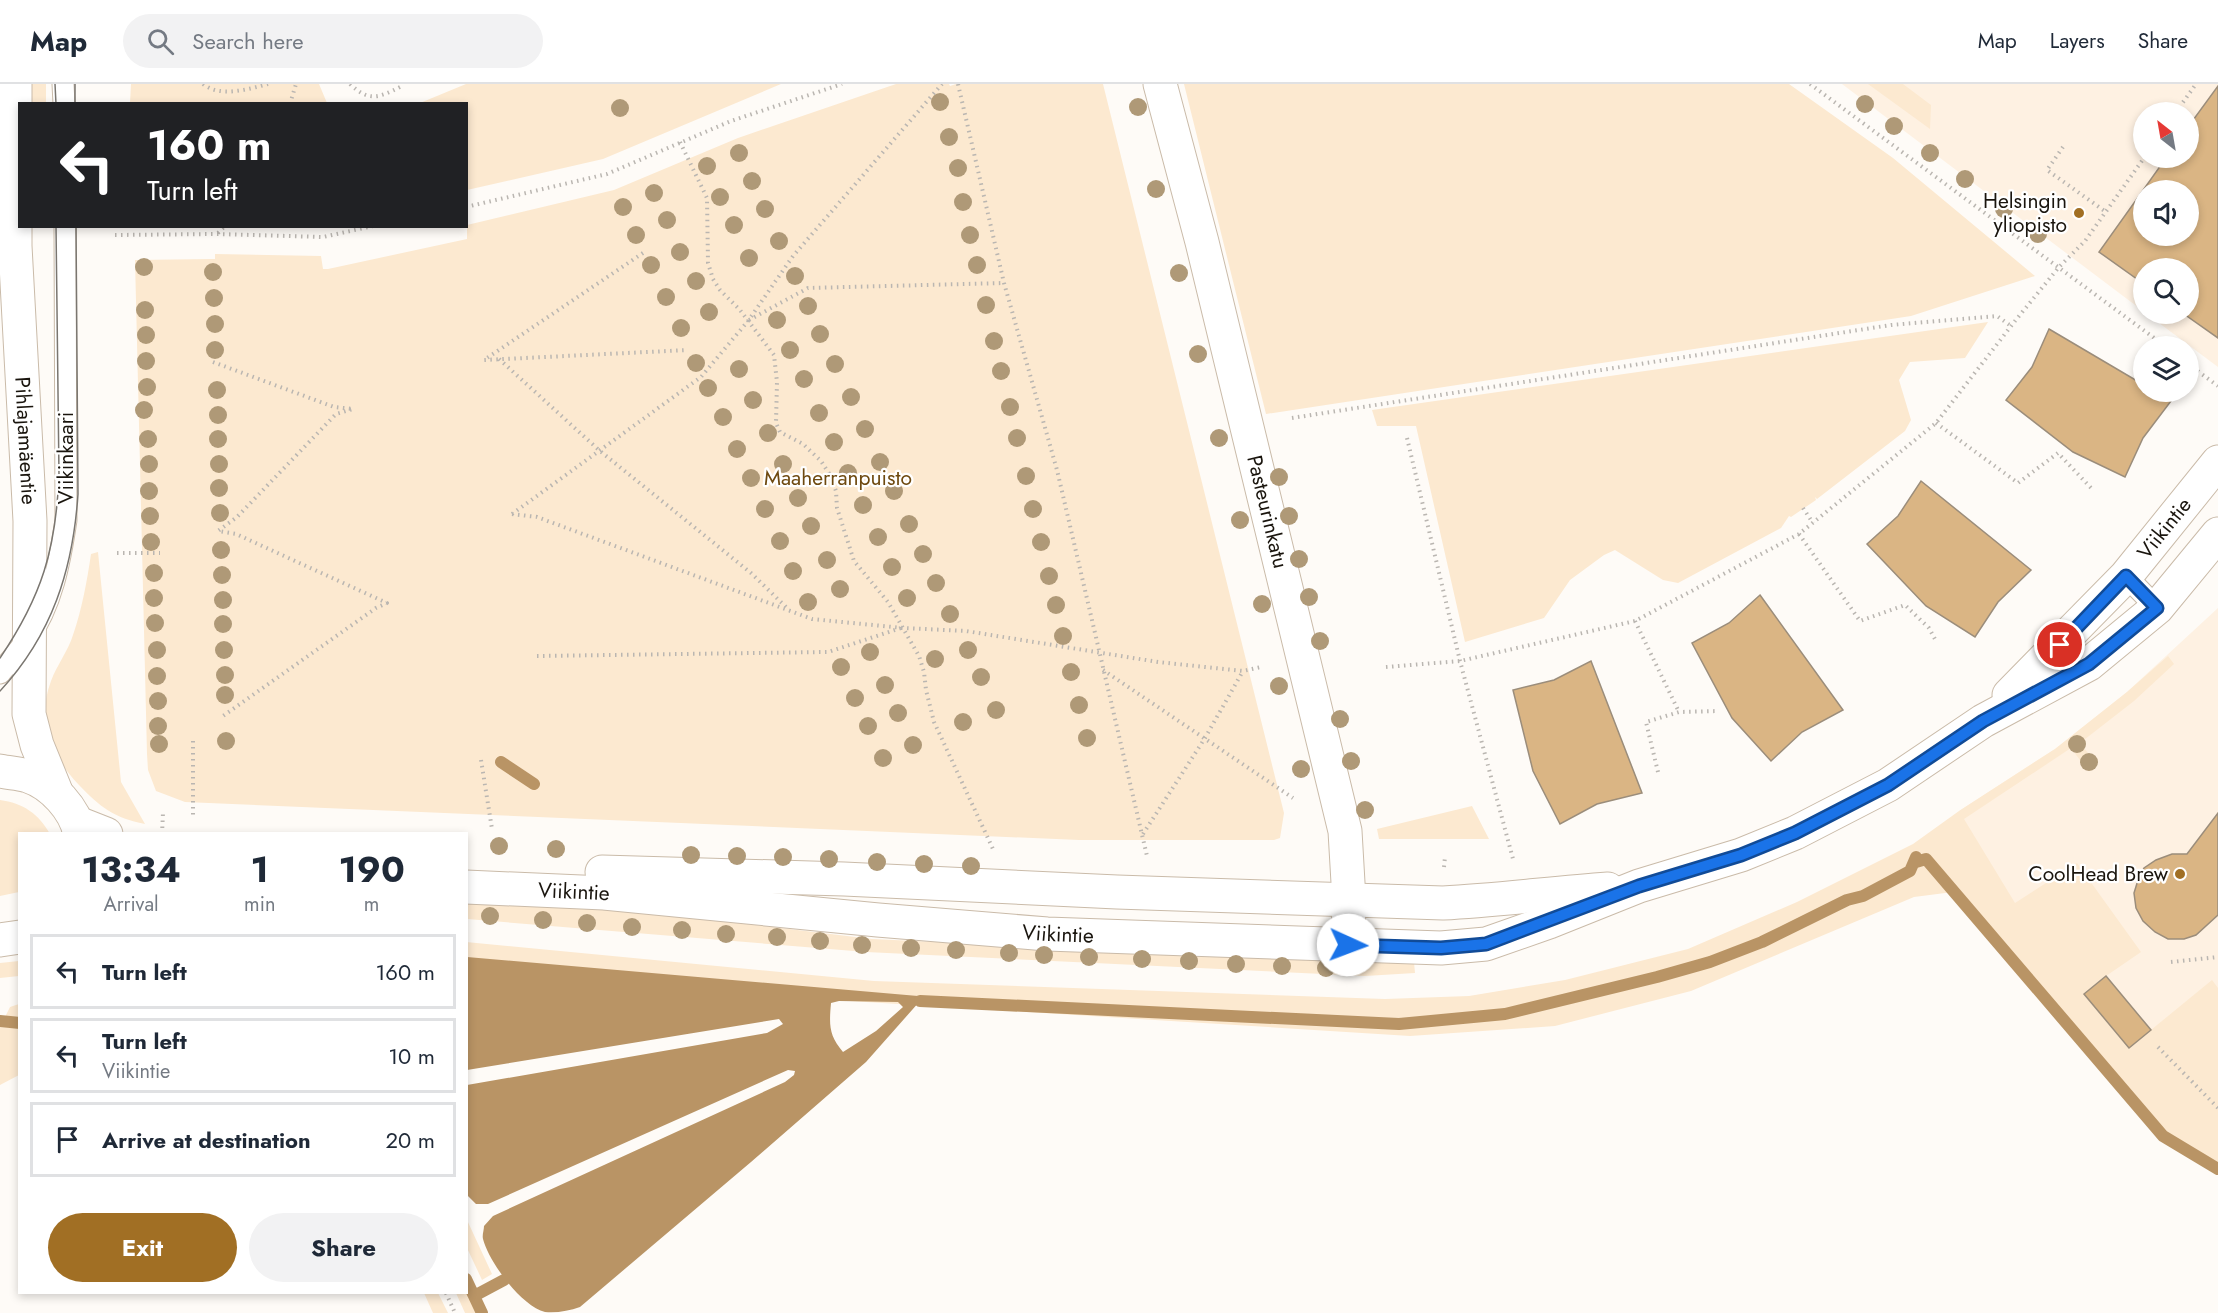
<!DOCTYPE html>
<meta charset="utf-8">
<style>
body{margin:0;font-family:Jost,sans-serif;background:#f2f2f3;color:#1f2937;height:100vh;display:flex;flex-direction:column;font-size:22px;white-space:nowrap}
*{box-sizing:border-box;margin:0}
p{font-size:20px;color:#747a83}
.icon{flex:none;width:33px;height:33px;fill:none;stroke:currentColor;stroke-width:2;stroke-linecap:round;stroke-linejoin:round}
.map{position:relative;flex:1;overflow:hidden}
.sheet{position:absolute;left:18px;top:748px;width:450px;height:462px;display:flex;flex-direction:column;background:#fff;border-radius:0px;box-shadow:0 3px 9px #0003}
.sheet>*{flex:none}
.hud{position:absolute;left:18px;top:18px;width:450px;height:126px;border-radius:0px;box-shadow:0 3px 9px #0003;background:#202124;color:#fff;overflow:hidden}
.needle{width:39px;rotate:329deg}
.controls{position:absolute;left:2133px;top:18px;display:grid;gap:12px}
.controls a{display:grid;place-items:center;width:66px;height:66px;border-radius:50%;background:#fff;box-shadow:0 3px 9px #0003;font-size:30px}
.pin{position:absolute;display:grid;place-items:center;width:51px;height:51px;color:#fff;margin:-26px;border:3px solid #fff;border-radius:50%;box-shadow:0 2px 6px #0007}
.me{position:absolute;width:66px;margin:-33px;rotate:92deg;stroke-linejoin:round;filter:drop-shadow(0 0 4px #0008)}
.turn{display:flex;align-items:center;gap:21px;height:126px;padding:0 30px;font-size:27px}
.turn .icon{width:78px;height:78px;stroke-width:2.5}
.turn b{display:block;font-size:42px;line-height:51px}
.eta{display:flex;justify-content:space-evenly;align-items:center;height:102px;text-align:center}
.eta b{font-size:36px;font-weight:700;line-height:42px}
.cta{display:flex;gap:12px;margin-top:auto;padding:12px 30px}
.cta a{flex:1;height:69px;border-radius:36px;background:#a16f24;color:#fff;font-size:24px;font-weight:700;line-height:69px;text-align:center}
.cta a+a{background:#f2f2f3;color:#1f2937}
ul{padding:0;list-style:none}
li{display:flex;align-items:center;gap:18px;height:75px;margin:0 12px 9px;padding:0 18px;border:3px solid #e0e1e3;border-radius:0px}
li div{flex:1}
li b{display:block;font-size:22px}
li em{font-style:normal}
header{display:flex;align-items:center;gap:36px;box-sizing:border-box;height:84px;padding:0 30px;background:#fff;border-bottom:2px solid #e0e1e3}
header strong{font-size:28px}
nav{display:flex;gap:33px;margin-inline-start:auto;font-size:21px}
.search{width:420px;height:54px;background:#f2f2f3;display:flex;align-items:center;gap:15px;box-sizing:border-box;padding:0 21px;border-radius:33px;color:#747a83;font-size:22px}
.map>svg:first-child{display:block}
</style>
<header>
<strong>Map</strong>
<div class="search"><svg class="icon" aria-label="search" viewBox="0 0 24 24"><circle cx="10" cy="10" r="6"/><path d="M15 15l6 6"/></svg>Search here</div>
<nav><a>Map</a><a>Layers</a><a>Share</a></nav>
</header>
<div class="map">
<svg width="2218" height="1229" viewBox="0 0 2218 1229">
<rect width="100%" height="100%" fill="#fefbf7"/>
<!-- built -->
<path fill="#fef1e2" fill-rule="evenodd" d="M1842 0H2218V283L2147 230H2188V184H2144L2143 227ZM2144 28H2188V74H2144ZM2144 106H2188V152H2144Z
M2218 524V1085L2163 1052 1953 808 1959 727 2055 665 2127 608Z"/>
<!-- green -->
<path fill="#fce9d0" d="M27 0H46V19H27Z
M131 0H319L327 19H130Z
M466 0H781L603 75 467 106 466 20 420 19Z
M896 0H949L950 2 956 0H1103L1284 729 1280 754 1274 756H1079L185 718 156 707 148 686 147 670 135 176 211 175H215V170L321 172 323 185H328L467 155V141L614 106 738 54Z
M1184 0H1789L1893 74 2035 192 1911 232 1266 330Z
M1868 0H1903L1931 21 1930 45Z
M1988 238 1965 274 1910 278 1899 296 1911 336 1905 347 1817 415 1815 413 1816 416 1791 433 1789 432 1781 444 1678 499 1663 496 1615 466 1604 471 1570 496 1544 534 1465 558 1416 342H1377L1372 326Z
M98 468 121 698 145 740C114 734 100 723 79 701 51 672 36 636 51 597 57 581 68 567 73 551 82 525 87 497 91 470Z
M2168 572 2174 580 2134 617 2080 659 2097 680 2088 687 2071 664 1964 735 2015 819 2077 779 2141 868 2106 892 2085 910 2129 964 2212 896 2218 904V1085L2163 1052 1953 808 1914 813 1691 907 1555 942 1410 952 467 893 466 858 874 897 1385 915 1469 912 1565 896 1688 865 1797 818 1913 760 1959 727 2055 665 2127 608Z
M0 716C23 719 39 730 50 750H20L19 808 0 812Z
M1472 722 1489 755H1379L1377 745Z
M466 816 632 826 872 855 1351 877 1414 878 1415 889 1365 892 866 868 467 835Z
M19 877V892L0 894V879Z
M19 920V991L0 1001V943L10 923Z
M467 1136 492 1190 482 1196 467 1164Z
M467 1206 477 1229H465L456 1209H466Z
M424 1209H438L448 1229H433Z"/>
<!-- water -->
<path fill="#b99465" fill-rule="evenodd" d="M467 873 918 912 920 917 866 978 751 1078 580 1223C569 1227 557 1229 545 1228 521 1222 489 1178 483 1155 482 1151 484 1146 484 1142L493 1132 785 998 794 991 795 987 788 986 488 1120H476L467 1111V1001L767 949 783 940 779 935 467 986ZM839 917 898 918 903 923 876 947 843 968C829 951 829 942 831 919Z"/>
<g fill="none" stroke-linecap="round" stroke-linejoin="round">
<!-- stream -->
<path stroke="#b99465" stroke-width="12" d="M501 678 534 700
M1916 778 1926 775 2163 1052 2218 1085
M920 917 1399 940 1505 930 1657 893 1710 878 1762 858 1847 816 1863 812 1910 787 1916 773
M0 937 20 939
M466 1195 482 1229
M474 1212 504 1196"/>
</g>
<!-- building -->
<path fill="#dab584" stroke="#9b8d7b" stroke-width="1.5" fill-rule="evenodd" d="M2218 2V254L2184 230H2188V184H2144V200L2099 168 2166 74H2188V43ZM2144 106H2188V152H2144Z
M2049 245 2144 301V308H2155L2171 317 2143 354 2125 393 2073 368 2006 316 2032 283Z
M1921 397 2031 486 1998 518 1975 553 1926 522 1867 460 1898 432Z
M1760 511 1843 626 1802 648 1771 677 1732 634 1692 559 1729 539Z
M1591 577 1642 709 1597 720 1560 740 1533 687 1513 606 1554 596Z
M2218 729V831L2196 851 2184 855H2168L2155 848 2143 837 2136 824 2134 809 2138 796 2144 784 2156 776 2172 770H2187Z
M2106 892 2151 946 2129 964 2084 910Z"/>
<g fill="none" stroke-linecap="round" stroke-linejoin="round">
<!-- lane casing -->
<g stroke="#cabba9" stroke-width="23">
<path id="lane" d="M63 0 64 20
M2126 492 2157 524
M0 589C9 578 19 567 27 556 52 521 60 477 66 436L65 142"/>
</g>
<!-- street casing -->
<g stroke="#cabba9" stroke-width="35">
<g id="street">
<path id="s1" d="M1160 0 1202 158 1345 747 1349 816 1348 861"/>
</g>
</g>
<!-- primary casing -->
<g stroke="#cabba9" stroke-width="35">
<g id="primary">
<path id="s2" d="M15 0V162L30 437 29 630 37 661 57 710"/>
<path id="s3" d="M2009 611 2126 492 2218 378"/>
<path d="M0 687C9 689 20 689 28 692 52 700 75 725 80 750"/>
<path d="M78 739 106 750"/>
<path d="M602 788 844 795 1117 808 1443 819C1498 816 1553 809 1608 805"/>
<path id="s4" d="M466 803 604 809 878 836 1047 850 1441 864 1486 860 1549 838 1639 802 1741 771 1795 749 1888 701 1983 637 2089 580 2157 524 2218 450"/>
<path d="M0 856 20 853"/>
</g>
</g>
<!-- path -->
<path stroke="#bab6b1" stroke-width="4" stroke-dasharray="1.5 4.5" stroke-linecap="butt" d="M203 0C220 14 249 5 268 0
M350 0C369 18 378 14 400 3
M958 0 1004 199 1057 386 1147 772
M1810 0 2165 262
M290 20 296 0
M2176 28 2196 0
M680 58 707 114 708 179 713 195 720 206 740 226 774 271 777 298 776 339 780 348 803 360 821 377 830 391 836 407 837 424 854 477 888 518 919 572 924 588 926 606 934 638 993 765
M2063 63 2047 86 2106 128
M466 123 607 90 731 37 842 0
M218 149 225 142
M115 151 217 150 323 153 373 142
M643 169 484 276 688 266
M749 236 808 204 1004 199
M499 275 600 367 751 489 786 523
M213 278 334 323 353 325 336 330 237 433 218 447 236 450 387 519 376 524 223 632
M2188 280 2218 302
M1292 334 1891 241 1997 232 2011 242
M1936 339 2018 399 2058 369 2092 405
M1407 354 1460 577 1513 775
M1803 424 1813 439
M512 430 537 433 812 535 903 544 966 547 1158 578 1243 587 1261 583
M512 430 701 293 748 237 793 172 942 0
M1799 450 1860 537 1905 521 1929 544 1936 557
M117 469H160
M1635 537 1679 628
M537 572 828 568 901 544
M1386 583 1460 577 1635 537 1799 450 1936 339 2015 237 2059 183 2085 157 2144 74
M1103 586 1293 714
M193 657V734
M481 676 492 745
M1658 688 1646 638 1679 628 1718 627
M162 750 163 729
M1143 750 1205 654 1243 587
M1444 783 1445 773
M2171 878 2218 873
M2158 963 2218 1024
M446 1209 455 1229"/>
<!-- lane -->
<use href="#lane" stroke="#fff" stroke-width="21"/>
<!-- street -->
<use href="#street" stroke="#fff" stroke-width="33"/>
<!-- primary -->
<use href="#primary" stroke="#fff" stroke-width="33"/>
<!-- tram -->
<path stroke="#7a7670" stroke-width="1.5" d="M55 0 56 20
M75 0V20
M0 574C42 512 56 465 59 391L56 142
M0 607C52 551 73 486 78 410L76 142"/>
</g>
<!-- trees -->
<g fill="#af9977">
<circle cx="940" cy="18" r="9"/>
<circle cx="1865" cy="20" r="9"/>
<circle cx="1138" cy="23" r="9"/>
<circle cx="620" cy="24" r="9"/>
<circle cx="1894" cy="42" r="9"/>
<circle cx="949" cy="53" r="9"/>
<circle cx="739" cy="69" r="9"/>
<circle cx="1930" cy="69" r="9"/>
<circle cx="707" cy="82" r="9"/>
<circle cx="958" cy="84" r="9"/>
<circle cx="1965" cy="95" r="9"/>
<circle cx="752" cy="97" r="9"/>
<circle cx="1156" cy="105" r="9"/>
<circle cx="654" cy="109" r="9"/>
<circle cx="720" cy="113" r="9"/>
<circle cx="963" cy="118" r="9"/>
<circle cx="623" cy="123" r="9"/>
<circle cx="765" cy="125" r="9"/>
<circle cx="2004" cy="125" r="9"/>
<circle cx="667" cy="136" r="9"/>
<circle cx="734" cy="141" r="9"/>
<circle cx="2038" cy="150" r="9"/>
<circle cx="636" cy="151" r="9"/>
<circle cx="970" cy="151" r="9"/>
<circle cx="779" cy="157" r="9"/>
<circle cx="680" cy="168" r="9"/>
<circle cx="749" cy="174" r="9"/>
<circle cx="651" cy="181" r="9"/>
<circle cx="977" cy="181" r="9"/>
<circle cx="144" cy="183" r="9"/>
<circle cx="213" cy="188" r="9"/>
<circle cx="1179" cy="189" r="9"/>
<circle cx="795" cy="192" r="9"/>
<circle cx="696" cy="197" r="9"/>
<circle cx="666" cy="213" r="9"/>
<circle cx="214" cy="214" r="9"/>
<circle cx="986" cy="221" r="9"/>
<circle cx="808" cy="222" r="9"/>
<circle cx="145" cy="226" r="9"/>
<circle cx="709" cy="228" r="9"/>
<circle cx="777" cy="236" r="9"/>
<circle cx="215" cy="240" r="9"/>
<circle cx="681" cy="244" r="9"/>
<circle cx="820" cy="250" r="9"/>
<circle cx="146" cy="251" r="9"/>
<circle cx="994" cy="257" r="9"/>
<circle cx="215" cy="266" r="9"/>
<circle cx="790" cy="266" r="9"/>
<circle cx="1198" cy="270" r="9"/>
<circle cx="146" cy="277" r="9"/>
<circle cx="696" cy="279" r="9"/>
<circle cx="835" cy="280" r="9"/>
<circle cx="739" cy="285" r="9"/>
<circle cx="1001" cy="287" r="9"/>
<circle cx="804" cy="295" r="9"/>
<circle cx="147" cy="303" r="9"/>
<circle cx="708" cy="304" r="9"/>
<circle cx="217" cy="306" r="9"/>
<circle cx="851" cy="313" r="9"/>
<circle cx="753" cy="316" r="9"/>
<circle cx="1010" cy="323" r="9"/>
<circle cx="144" cy="326" r="9"/>
<circle cx="819" cy="329" r="9"/>
<circle cx="218" cy="331" r="9"/>
<circle cx="723" cy="333" r="9"/>
<circle cx="865" cy="345" r="9"/>
<circle cx="768" cy="349" r="9"/>
<circle cx="1017" cy="354" r="9"/>
<circle cx="1219" cy="354" r="9"/>
<circle cx="148" cy="355" r="9"/>
<circle cx="218" cy="355" r="9"/>
<circle cx="834" cy="358" r="9"/>
<circle cx="737" cy="365" r="9"/>
<circle cx="880" cy="378" r="9"/>
<circle cx="149" cy="380" r="9"/>
<circle cx="219" cy="380" r="9"/>
<circle cx="783" cy="380" r="9"/>
<circle cx="848" cy="389" r="9"/>
<circle cx="1026" cy="392" r="9"/>
<circle cx="1279" cy="393" r="9"/>
<circle cx="751" cy="394" r="9"/>
<circle cx="219" cy="404" r="9"/>
<circle cx="149" cy="407" r="9"/>
<circle cx="894" cy="407" r="9"/>
<circle cx="798" cy="414" r="9"/>
<circle cx="863" cy="421" r="9"/>
<circle cx="765" cy="425" r="9"/>
<circle cx="1033" cy="425" r="9"/>
<circle cx="220" cy="429" r="9"/>
<circle cx="150" cy="432" r="9"/>
<circle cx="1289" cy="432" r="9"/>
<circle cx="1240" cy="436" r="9"/>
<circle cx="909" cy="440" r="9"/>
<circle cx="811" cy="442" r="9"/>
<circle cx="878" cy="453" r="9"/>
<circle cx="780" cy="457" r="9"/>
<circle cx="151" cy="458" r="9"/>
<circle cx="1041" cy="458" r="9"/>
<circle cx="221" cy="466" r="9"/>
<circle cx="923" cy="470" r="9"/>
<circle cx="1299" cy="475" r="9"/>
<circle cx="827" cy="476" r="9"/>
<circle cx="892" cy="483" r="9"/>
<circle cx="793" cy="487" r="9"/>
<circle cx="154" cy="489" r="9"/>
<circle cx="222" cy="491" r="9"/>
<circle cx="1049" cy="492" r="9"/>
<circle cx="936" cy="499" r="9"/>
<circle cx="840" cy="505" r="9"/>
<circle cx="1309" cy="513" r="9"/>
<circle cx="154" cy="514" r="9"/>
<circle cx="907" cy="514" r="9"/>
<circle cx="223" cy="516" r="9"/>
<circle cx="808" cy="518" r="9"/>
<circle cx="1262" cy="520" r="9"/>
<circle cx="1056" cy="521" r="9"/>
<circle cx="950" cy="530" r="9"/>
<circle cx="155" cy="539" r="9"/>
<circle cx="223" cy="540" r="9"/>
<circle cx="1063" cy="552" r="9"/>
<circle cx="1320" cy="557" r="9"/>
<circle cx="157" cy="566" r="9"/>
<circle cx="224" cy="566" r="9"/>
<circle cx="968" cy="566" r="9"/>
<circle cx="870" cy="568" r="9"/>
<circle cx="935" cy="575" r="9"/>
<circle cx="841" cy="583" r="9"/>
<circle cx="1071" cy="588" r="9"/>
<circle cx="225" cy="591" r="9"/>
<circle cx="157" cy="592" r="9"/>
<circle cx="981" cy="593" r="9"/>
<circle cx="885" cy="601" r="9"/>
<circle cx="1279" cy="602" r="9"/>
<circle cx="225" cy="611" r="9"/>
<circle cx="855" cy="614" r="9"/>
<circle cx="158" cy="617" r="9"/>
<circle cx="1079" cy="621" r="9"/>
<circle cx="996" cy="626" r="9"/>
<circle cx="898" cy="629" r="9"/>
<circle cx="1340" cy="635" r="9"/>
<circle cx="963" cy="638" r="9"/>
<circle cx="158" cy="642" r="9"/>
<circle cx="868" cy="642" r="9"/>
<circle cx="1087" cy="654" r="9"/>
<circle cx="226" cy="657" r="9"/>
<circle cx="159" cy="660" r="9"/>
<circle cx="2077" cy="660" r="9"/>
<circle cx="913" cy="661" r="9"/>
<circle cx="883" cy="674" r="9"/>
<circle cx="1351" cy="677" r="9"/>
<circle cx="2089" cy="678" r="9"/>
<circle cx="1301" cy="685" r="9"/>
<circle cx="1365" cy="726" r="9"/>
<circle cx="499" cy="762" r="9"/>
<circle cx="556" cy="765" r="9"/>
<circle cx="691" cy="771" r="9"/>
<circle cx="737" cy="772" r="9"/>
<circle cx="783" cy="773" r="9"/>
<circle cx="829" cy="775" r="9"/>
<circle cx="877" cy="778" r="9"/>
<circle cx="924" cy="780" r="9"/>
<circle cx="971" cy="782" r="9"/>
<circle cx="490" cy="832" r="9"/>
<circle cx="543" cy="836" r="9"/>
<circle cx="587" cy="839" r="9"/>
<circle cx="632" cy="843" r="9"/>
<circle cx="682" cy="846" r="9"/>
<circle cx="726" cy="850" r="9"/>
<circle cx="777" cy="853" r="9"/>
<circle cx="820" cy="857" r="9"/>
<circle cx="862" cy="861" r="9"/>
<circle cx="911" cy="864" r="9"/>
<circle cx="956" cy="866" r="9"/>
<circle cx="1009" cy="869" r="9"/>
<circle cx="1044" cy="871" r="9"/>
<circle cx="1089" cy="873" r="9"/>
<circle cx="1142" cy="875" r="9"/>
<circle cx="1189" cy="877" r="9"/>
<circle cx="1236" cy="880" r="9"/>
<circle cx="1282" cy="882" r="9"/>
<circle cx="1326" cy="884" r="9"/>
</g>
<g fill="none" stroke-linecap="round" stroke-linejoin="round">
<!-- route casing -->
<g stroke="#114b97" stroke-width="15">
<path id="route" d="M1348 861 1441 864 1486 860 1639 802 1741 771 1795 749 1888 701 1983 637 2089 580 2157 524 2126 492 2060 561"/>
</g>
<!-- route -->
<use href="#route" stroke="#1a73e8" stroke-width="10"/>
</g>
<!-- markers -->
<g fill="#a16f24" stroke="#fff" stroke-width="2">
<circle cx="2079" cy="129" r="6"/>
<circle cx="2180" cy="790" r="6"/>
</g>
<g text-anchor="middle" stroke-width="4.5" stroke-linejoin="round" paint-order="stroke">
<!-- poi labels -->
<g font-size="21" fill="#1a150e" stroke="#fff" text-anchor="end">
<text x="2067" y="124">Helsingin<tspan x="2067" dy="24">yliopisto</tspan></text>
<text x="2168" y="797">CoolHead Brew</text>
</g>
<!-- street labels -->
<g font-size="21" fill="#1a150e" stroke="#fff">
<text dy="7" stroke="none"><textPath href="#s2" startOffset="357">Pihlajamäentie</textPath></text>
<text transform="translate(66 374) rotate(-90)" y="7">Viikinkaari</text>
<text dy="7" stroke="none"><textPath href="#s1" startOffset="441">Pasteurinkatu</textPath></text>
<text dy="7" stroke="none"><textPath href="#s3" startOffset="228">Viikintie</textPath></text>
<text dy="7" stroke="none"><textPath href="#s4" startOffset="108">Viikintie</textPath></text>
<text dy="7" stroke="none"><textPath href="#s4" startOffset="594">Viikintie</textPath></text>
</g>
<!-- park labels -->
<g font-size="21" fill="#6e490f" stroke="#fff">
<text x="838" y="401">Maaherranpuisto</text>
</g>
</g>
</svg>
<div class="controls">
<a><svg class="needle" viewBox="-14 -14 28 28"><path d="M0-13l5 13h-10z" fill="#e53935"/><path d="M0 13l5-13h-10z" fill="#747a83"/></svg></a>
<a><svg class="icon" aria-label="sound" viewBox="0 0 24 24"><path d="M4 9h4l5-4v14l-5-4H4zM17 9q2 3 0 6"/></svg></a>
<a><svg class="icon" aria-label="search" viewBox="0 0 24 24"><circle cx="10" cy="10" r="6"/><path d="M15 15l6 6"/></svg></a>
<a><svg class="icon" aria-label="layers" viewBox="0 0 24 24"><path d="M12 4l9 5-9 5-9-5zM3 14l9 5 9-5"/></svg></a>
</div>
<div class="pin" style="left:2060px;top:561px;background:#d93025"><svg class="icon" aria-label="arrive" viewBox="0 0 24 24"><path d="M6 21V4h12l-3 4 3 4H6"/></svg></div>
<svg class="me" style="left:1348px;top:861px" viewBox="-20 -20 40 40"><circle r="19" fill="#fff"/><path d="M0-13L10 11 0 6-10 11z" fill="#1a73e8"/></svg>
<div class="hud">
<div class="turn"><svg class="icon" aria-label="left" viewBox="0 0 24 24"><path d="M17 20v-9H6M10 6l-5 5 5 5"/></svg><div><b>160 m</b>Turn left</div></div>
</div>
<section class="sheet">
<div class="eta">
<div><b>13:34</b><p>Arrival</p></div>
<div><b>1</b><p>min</p></div>
<div><b>190</b><p>m</p></div>
</div>
<ul>
<li><svg class="icon" aria-label="left" viewBox="0 0 24 24"><path d="M17 20v-9H6M10 6l-5 5 5 5"/></svg><div><b>Turn left</b></div><em>160 m</em></li>
<li><svg class="icon" aria-label="left" viewBox="0 0 24 24"><path d="M17 20v-9H6M10 6l-5 5 5 5"/></svg><div><b>Turn left</b><p>Viikintie</p></div><em>10 m</em></li>
<li><svg class="icon" aria-label="arrive" viewBox="0 0 24 24"><path d="M6 21V4h12l-3 4 3 4H6"/></svg><div><b>Arrive at destination</b></div><em>20 m</em></li>
</ul>
<div class="cta"><a>Exit</a><a>Share</a></div>
</section>
</div>
